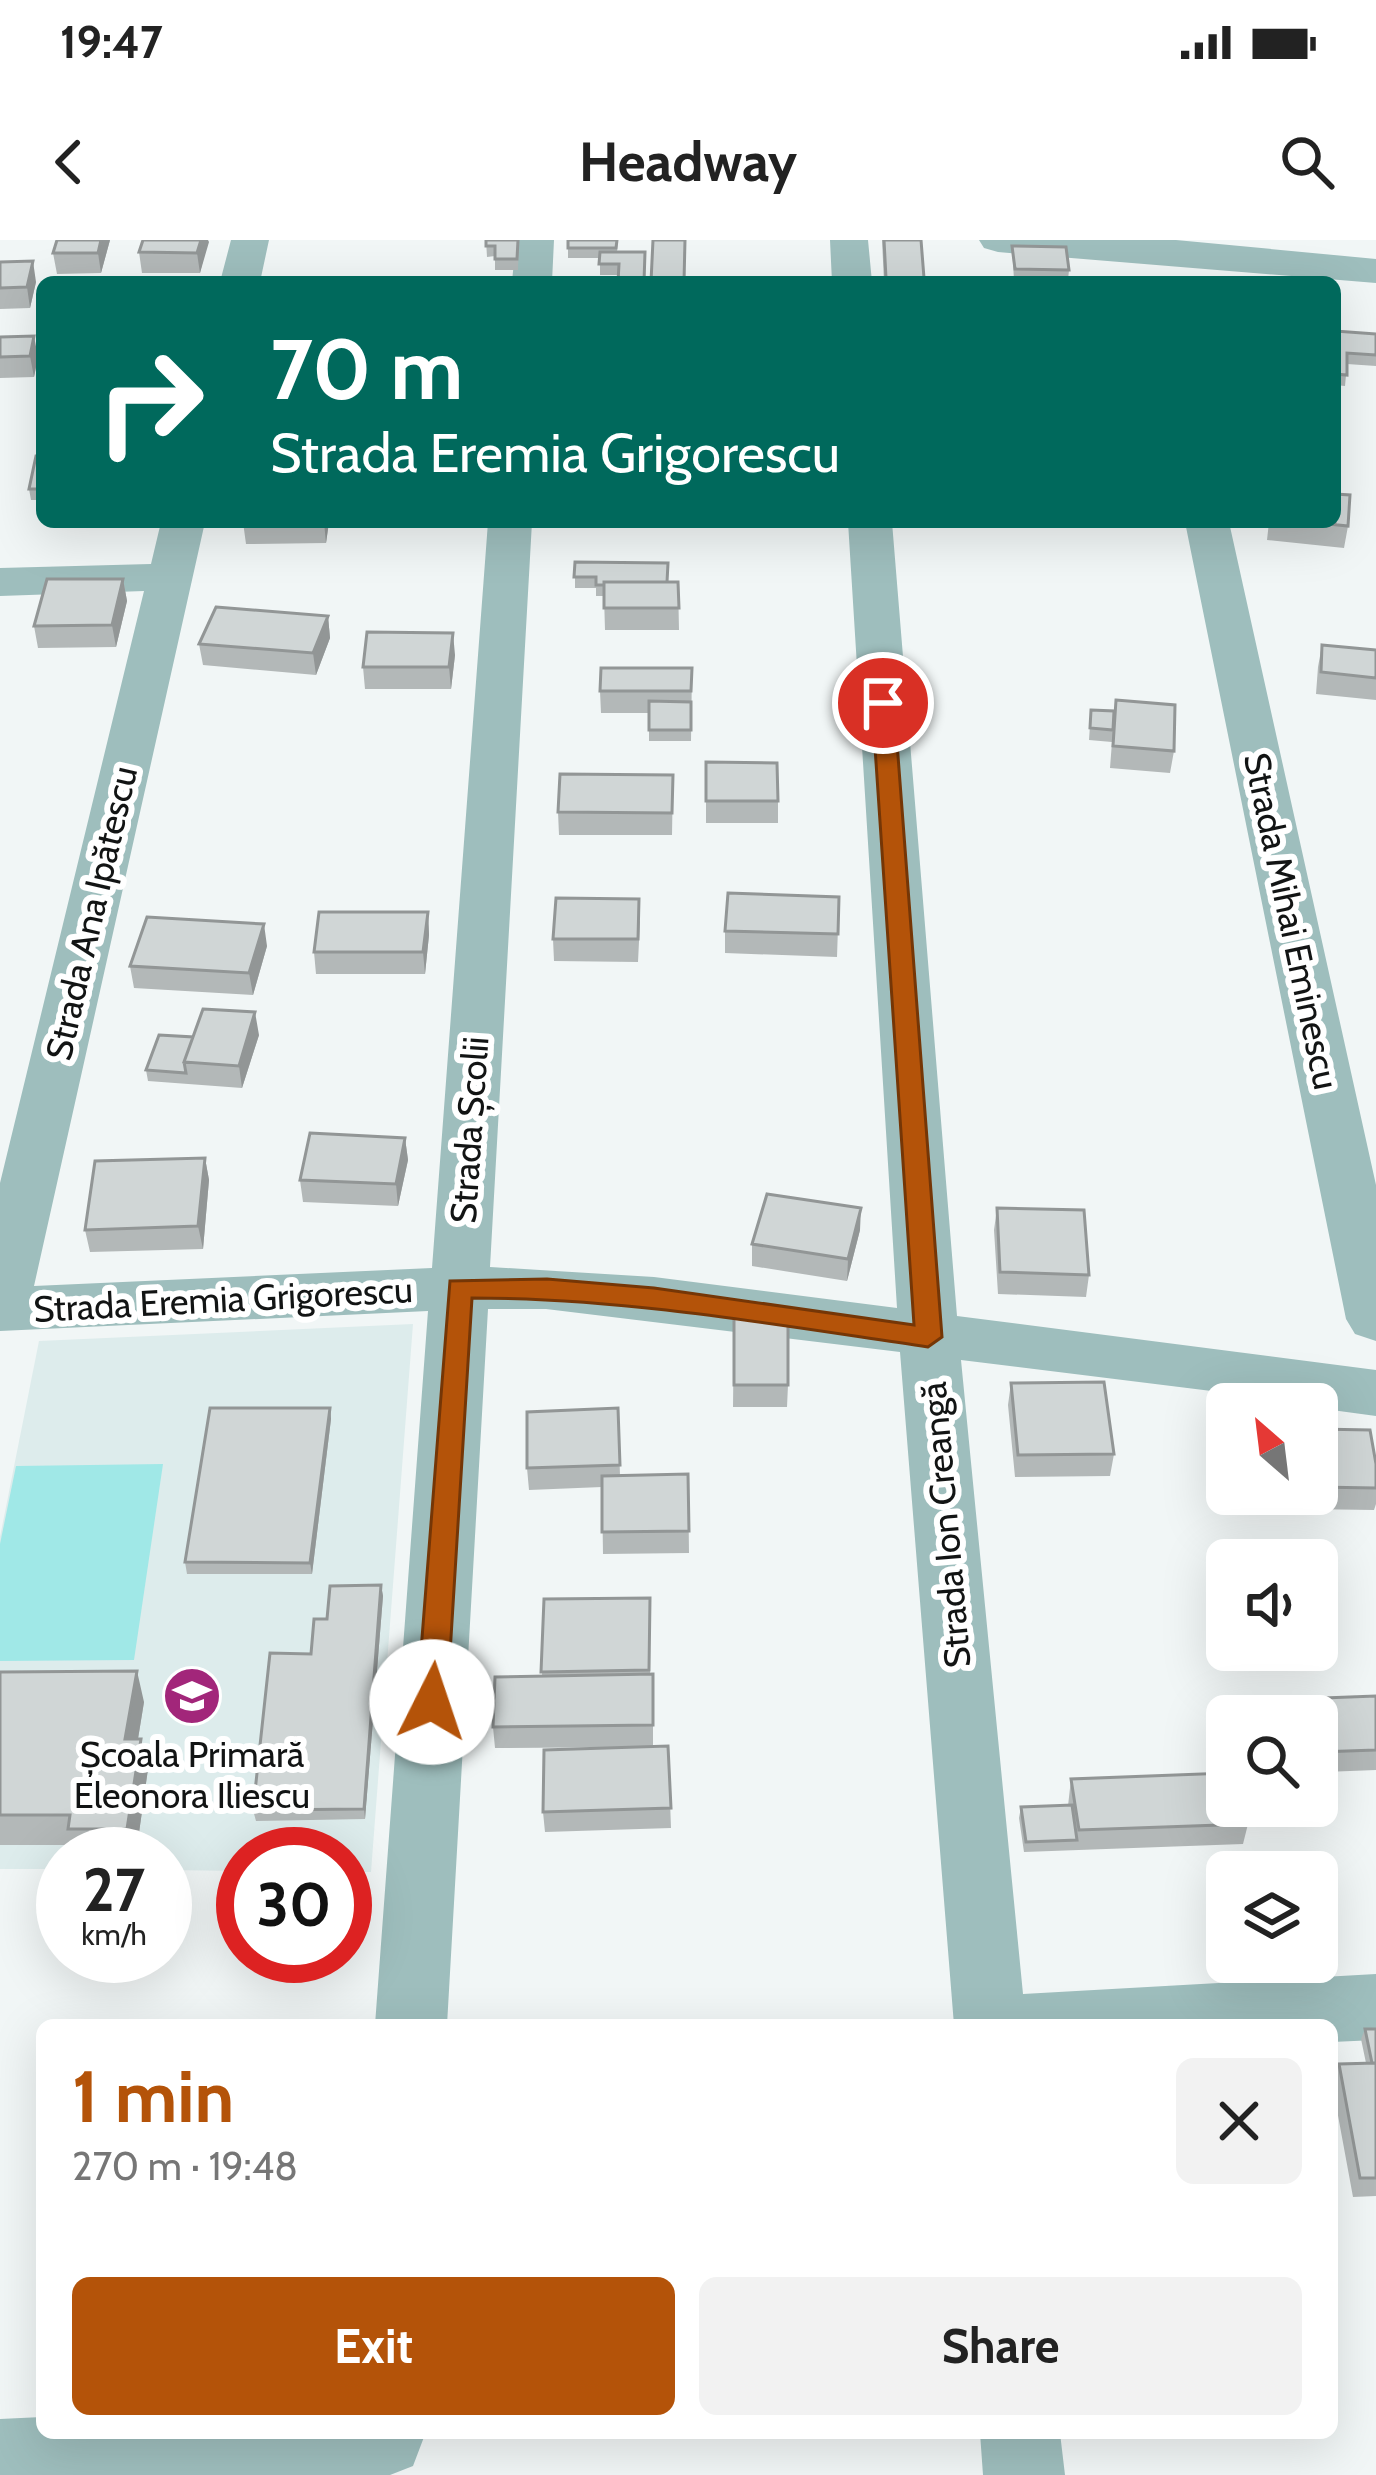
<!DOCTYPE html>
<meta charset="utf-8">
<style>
body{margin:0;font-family:Cabin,sans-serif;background:#f2f2f2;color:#222;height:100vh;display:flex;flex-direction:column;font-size:45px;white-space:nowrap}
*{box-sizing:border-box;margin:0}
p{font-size:39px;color:#767676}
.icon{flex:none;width:66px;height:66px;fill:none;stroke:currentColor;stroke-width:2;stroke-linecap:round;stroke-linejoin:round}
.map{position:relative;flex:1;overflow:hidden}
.drawer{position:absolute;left:36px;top:1779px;width:1302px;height:420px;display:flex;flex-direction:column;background:#fff;border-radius:18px;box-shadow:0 12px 48px #0002}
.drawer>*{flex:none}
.top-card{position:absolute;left:36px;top:36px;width:1305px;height:252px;border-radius:18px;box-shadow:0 12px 48px #0002;background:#00695c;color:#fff;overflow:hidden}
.needle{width:78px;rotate:332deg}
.buttons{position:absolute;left:1206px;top:1143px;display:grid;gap:24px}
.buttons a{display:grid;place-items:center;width:132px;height:132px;border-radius:18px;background:#fff;box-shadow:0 12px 48px #0002;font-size:60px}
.speed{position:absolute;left:36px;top:1587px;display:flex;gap:24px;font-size:60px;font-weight:700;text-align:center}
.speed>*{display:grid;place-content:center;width:156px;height:156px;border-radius:50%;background:#fff;box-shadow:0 12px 48px #0002;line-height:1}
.speed small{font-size:30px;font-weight:400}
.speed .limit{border:18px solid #d22;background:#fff;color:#111}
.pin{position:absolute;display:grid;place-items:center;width:102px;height:102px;color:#fff;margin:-51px;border:6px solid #fff;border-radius:50%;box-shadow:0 3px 12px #0007}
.me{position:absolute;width:132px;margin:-66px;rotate:4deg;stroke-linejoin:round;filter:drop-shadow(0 0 9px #0008)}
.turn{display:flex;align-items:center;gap:42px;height:252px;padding:0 36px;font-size:54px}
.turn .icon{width:156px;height:156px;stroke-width:2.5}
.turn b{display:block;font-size:84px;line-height:102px}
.round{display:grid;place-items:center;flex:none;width:126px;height:126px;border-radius:18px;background:#f2f2f2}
.summary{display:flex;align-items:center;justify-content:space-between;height:204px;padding:0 36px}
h1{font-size:72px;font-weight:700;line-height:90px;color:#b45309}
.cta{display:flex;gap:24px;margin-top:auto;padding:24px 36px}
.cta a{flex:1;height:138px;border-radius:18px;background:#b45309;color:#fff;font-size:48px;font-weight:700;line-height:138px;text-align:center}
.cta a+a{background:#f2f2f2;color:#222}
.status{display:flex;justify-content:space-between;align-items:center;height:84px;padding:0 60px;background:#fff;direction:ltr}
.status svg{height:33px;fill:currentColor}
header{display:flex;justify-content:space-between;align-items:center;height:156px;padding:0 36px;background:#fff;font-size:54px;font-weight:700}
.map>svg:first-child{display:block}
</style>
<div class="status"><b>19:47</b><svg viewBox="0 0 49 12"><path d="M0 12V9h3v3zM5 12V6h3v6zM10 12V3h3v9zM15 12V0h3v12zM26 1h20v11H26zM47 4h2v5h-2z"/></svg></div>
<header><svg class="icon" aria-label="back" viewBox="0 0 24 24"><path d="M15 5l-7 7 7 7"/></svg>Headway<svg class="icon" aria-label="search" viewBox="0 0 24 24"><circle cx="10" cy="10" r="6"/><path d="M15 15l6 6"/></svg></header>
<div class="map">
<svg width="1376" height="2235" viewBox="0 0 1376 2235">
<rect width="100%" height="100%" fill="#f1f6f6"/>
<!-- built -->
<path fill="#ddecec" d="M413 1084 371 1632H345V1614H243V1631L165 1630V1614H63V1629H0V1297L39 1101Z"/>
<!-- green -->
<path fill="#a0e8e7" d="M163 1224 134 1420 0 1421V1304L16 1226Z"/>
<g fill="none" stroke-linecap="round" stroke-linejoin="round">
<!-- minor -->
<path fill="#9ebebd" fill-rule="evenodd" d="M231 0H269L260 42H220Z
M516 0H554L552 42H512Z
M830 0H868L872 42H832Z
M979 0H1176L1376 19V43L998 12 984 8Z
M161 282H205L34 1046 432 1028 488 282H532L490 1027 654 1037 897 1068 848 282H892L957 1076 1376 1130V1176L1317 1168V1164L961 1120 1023 1754 1376 1734V1800L1332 1802V1785H954L900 1112 546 1069H488L447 1785H375L428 1071 0 1091V943L144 351 0 356V328L151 324Z
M1185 282H1229L1376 945V1101L1355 1094 1346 1079Z
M42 2177V2193H423L424 2197 413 2226 390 2235H0V2179Z
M980 2193H1060L1065 2235H983Z"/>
</g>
<!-- wall -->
<path fill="#b3b8b8" d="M110 0 101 33 57 34 53 13Z
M143 0H208L200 33H142L139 12Z
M486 0H519L518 30H495V16L487 17Z
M568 0H618L617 12H645L618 35H600V18H568Z
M882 0H921L924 42H884Z
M1012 6 1069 30 1068 40H1014Z
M0 22 36 42 30 68 0 69Z
M1335 91 1376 94V126L1347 124 1345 146 1335 145Z
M0 97 38 117 34 137 0 138Z
M42 216V260H31L29 249Z
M243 282H329L326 303 246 304Z
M1269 282H1335L1348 286 1344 308 1267 300Z
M575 322 667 342H678L679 390H605L604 356H596V348H575Z
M123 339 127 361 116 407 38 408 34 386Z
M328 376 330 398 316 435 203 425 199 404Z
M1322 405 1376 410V460L1316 454 1318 427Z
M455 415 451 449H365L363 427Z
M692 428 691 501H649V473H601L600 451Z
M1091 470 1174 511 1170 533 1110 528 1112 502 1089 500Z
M706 522 778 561V583H706Z
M673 535 672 595H559L558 572Z
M839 657 837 717 725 713V691Z
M428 672 429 695 425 734H316L314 712Z
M640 681 638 722 554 721 553 699Z
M267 706 253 755 134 748 130 726Z
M259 795 242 848 148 841 146 830 193 797Z
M405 898 408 920 398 966 303 962 300 940Z
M205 918 209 940 203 1009 90 1012 85 990Z
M997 968 1089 1035 1086 1057 998 1054 994 990Z
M860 990 847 1041 752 1026V1004Z
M734 1077 788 1145 787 1167H733Z
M1011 1143 1114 1214 1110 1236 1015 1237 1008 1165Z
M330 1168 331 1179 312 1334H187L185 1322Z
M618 1168 620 1236 688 1234 689 1313 603 1314 602 1247 529 1250 527 1228Z
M1317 1189 1376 1224V1264L1374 1270 1246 1268 1245 1254H1317Z
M381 1345 383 1356 365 1579 256 1581 253 1570 311 1414 327 1379Z
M650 1358V1434H653V1506H668L671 1588 545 1592 543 1572 641 1507 495 1508 493 1487 542 1436 544 1359Z
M0 1432 144 1462 138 1499 148 1529 136 1614H75L73 1605H0Z
M1376 1456V1530L1324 1532 1318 1554 1317 1476H1236L1240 1461Z
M1071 1539 1248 1584 1243 1604 1024 1612 1019 1578 1021 1567 1068 1566Z
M1365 1789H1376V1956L1353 1957 1332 1843 1339 1824 1366 1823 1361 1799Z"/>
<!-- shaded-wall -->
<path fill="#929696" d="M101 0H110L101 33 98 13Z
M201 0H208L209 2 200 33 197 13Z
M33 21 36 42 30 68 27 47Z
M34 96 38 117 34 137 30 116Z
M324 282H329L326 303Z
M123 339 127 361 116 407 112 385Z
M328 376 330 398 316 435 313 413Z
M453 393 455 415 451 449 449 427Z
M428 672 429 695 425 734 423 712Z
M264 684 267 706 253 755 249 733Z
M255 772 259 795 242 848 239 826Z
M405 898 408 920 398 966 396 944Z
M205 918 209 940 203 1009 198 986Z
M861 968 860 990 847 1041 848 1019Z
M330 1168 331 1179 312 1334 310 1323Z
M381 1345 383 1356 365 1579 364 1569Z
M137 1431 144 1462 133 1529 125 1499Z
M141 1499 148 1529 136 1614H134L127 1589Z"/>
<!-- building -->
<path fill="#d0d6d6" stroke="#929696" stroke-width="3" d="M57 0H101L98 13H53Z
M143 0H201L197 13 139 12Z
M486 0H518L517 19H495V6H486Z
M568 0H617L616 8H568Z
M653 0H685L684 42H651Z
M884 0H921L924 38H886Z
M1012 6 1066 7 1069 30 1015 29Z
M600 12H645L644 42H618L619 24H599Z
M33 21 27 47 0 48V22Z
M1335 91 1376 94V115L1347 113V135L1335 134Z
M34 96 30 116 0 117V97Z
M36 216H42V249H29Z
M1335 254 1350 255 1348 286 1309 282H1335Z
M575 322 668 323 667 342H604V345H596V337H574Z
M47 339H123L112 385 34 386Z
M604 342H678L679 368H604Z
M216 367 328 376 313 413 199 404Z
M367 392 453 393 449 427H363Z
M1322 405 1376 410V438L1321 432Z
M601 428H692L691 451H600Z
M1116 460 1175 465 1174 511 1113 506Z
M649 461 691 462V490H649Z
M1091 470 1114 471 1113 490 1090 488Z
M706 522 777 523 778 561H706Z
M560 534 673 535 672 573 558 572Z
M728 653 839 657 838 694 725 691Z
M556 658 639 659 638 699H553Z
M319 672H428L423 712H314Z
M147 677 264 684 249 733 130 726Z
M203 769 255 772 239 826 184 822Z
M159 795 193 797 184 822 186 833 146 830Z
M310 893 405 898 396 944 300 940Z
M205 918 198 986 85 990 95 921Z
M767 954 861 968 848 1019 752 1004Z
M997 968 1084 970 1089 1035 1000 1032Z
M734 1077H788V1145H734Z
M1104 1142 1114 1214 1018 1215 1011 1143Z
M210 1168H330L310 1323 185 1322Z
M618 1168 620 1225 527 1228V1172Z
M1317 1189 1370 1190 1376 1224V1248L1317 1247Z
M688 1234 689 1291 602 1292V1236Z
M381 1345 364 1569 253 1570 270 1413 311 1414 314 1379H327L330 1346Z
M650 1358 649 1430 541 1432 544 1359Z
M137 1431 125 1499H141L127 1589H68L70 1575H0V1432Z
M653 1434V1485L493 1487 495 1437Z
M1376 1456V1510L1319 1512 1324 1533H1317V1476H1243L1240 1461Z
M668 1506 671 1568 543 1572 544 1510Z
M1227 1533V1566H1244L1248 1584 1079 1590 1071 1539Z
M1072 1565 1077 1600 1026 1602 1021 1567Z
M1365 1789H1376V1823H1372Z
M1376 1823V1938H1360L1339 1824Z"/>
<!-- route -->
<path fill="#b45309" stroke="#753606" stroke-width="3" d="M883 457 894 463 942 1097 928 1107C777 1085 626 1058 472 1058L447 1462 443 1471 432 1475 422 1471 417 1462 450 1041 547 1039 654 1048 914 1085 872 463Z"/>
<!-- icons -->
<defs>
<g id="school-disc" transform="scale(3)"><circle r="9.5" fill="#a2267a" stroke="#fff"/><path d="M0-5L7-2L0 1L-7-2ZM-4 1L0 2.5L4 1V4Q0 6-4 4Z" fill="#fff"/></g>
</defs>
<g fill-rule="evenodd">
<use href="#school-disc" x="192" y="1456"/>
</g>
<g text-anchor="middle" stroke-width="12" stroke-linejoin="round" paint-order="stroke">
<!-- street labels -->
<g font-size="36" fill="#121414" stroke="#fff">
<text transform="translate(91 673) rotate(-77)" y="13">Strada Ana Ipătescu</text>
<text transform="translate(1292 681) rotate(78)" y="13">Strada Mihai Eminescu</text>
<text transform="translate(469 890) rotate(-86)" y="13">Strada Școlii</text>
<text transform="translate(223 1059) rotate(-3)" y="13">Strada Eremia Grigorescu</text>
<text transform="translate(945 1285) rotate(-95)" y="13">Strada Ion Creangă</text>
</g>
<!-- poi labels -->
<g font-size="36" fill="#121414" stroke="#fff">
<text x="192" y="1527">Școala Primară<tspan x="192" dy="41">Eleonora Iliescu</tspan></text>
</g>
</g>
</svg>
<div class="buttons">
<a><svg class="needle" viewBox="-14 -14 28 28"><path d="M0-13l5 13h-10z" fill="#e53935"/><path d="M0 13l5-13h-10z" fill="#767676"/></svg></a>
<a><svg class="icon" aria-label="sound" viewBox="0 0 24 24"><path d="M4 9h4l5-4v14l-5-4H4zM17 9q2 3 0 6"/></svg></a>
<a><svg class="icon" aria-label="search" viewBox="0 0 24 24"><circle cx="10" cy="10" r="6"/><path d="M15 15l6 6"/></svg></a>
<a><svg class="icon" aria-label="layers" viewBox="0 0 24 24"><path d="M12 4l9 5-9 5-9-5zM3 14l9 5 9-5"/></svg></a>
</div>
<div class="speed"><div>27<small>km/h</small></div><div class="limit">30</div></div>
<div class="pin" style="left:883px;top:463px;background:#d93025"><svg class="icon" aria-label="arrive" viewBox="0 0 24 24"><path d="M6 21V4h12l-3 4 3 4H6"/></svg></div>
<svg class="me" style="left:432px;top:1462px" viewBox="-20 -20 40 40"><circle r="19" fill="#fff"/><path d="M0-13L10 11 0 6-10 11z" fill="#b45309"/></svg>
<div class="top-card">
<div class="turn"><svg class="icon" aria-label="right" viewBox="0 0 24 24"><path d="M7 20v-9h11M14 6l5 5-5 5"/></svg><div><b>70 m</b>Strada Eremia Grigorescu</div></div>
</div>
<section class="drawer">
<div class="summary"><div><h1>1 min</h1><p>270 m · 19:48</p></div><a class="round"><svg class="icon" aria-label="close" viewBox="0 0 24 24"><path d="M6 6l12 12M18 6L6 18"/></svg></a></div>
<div class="cta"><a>Exit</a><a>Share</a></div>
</section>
</div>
